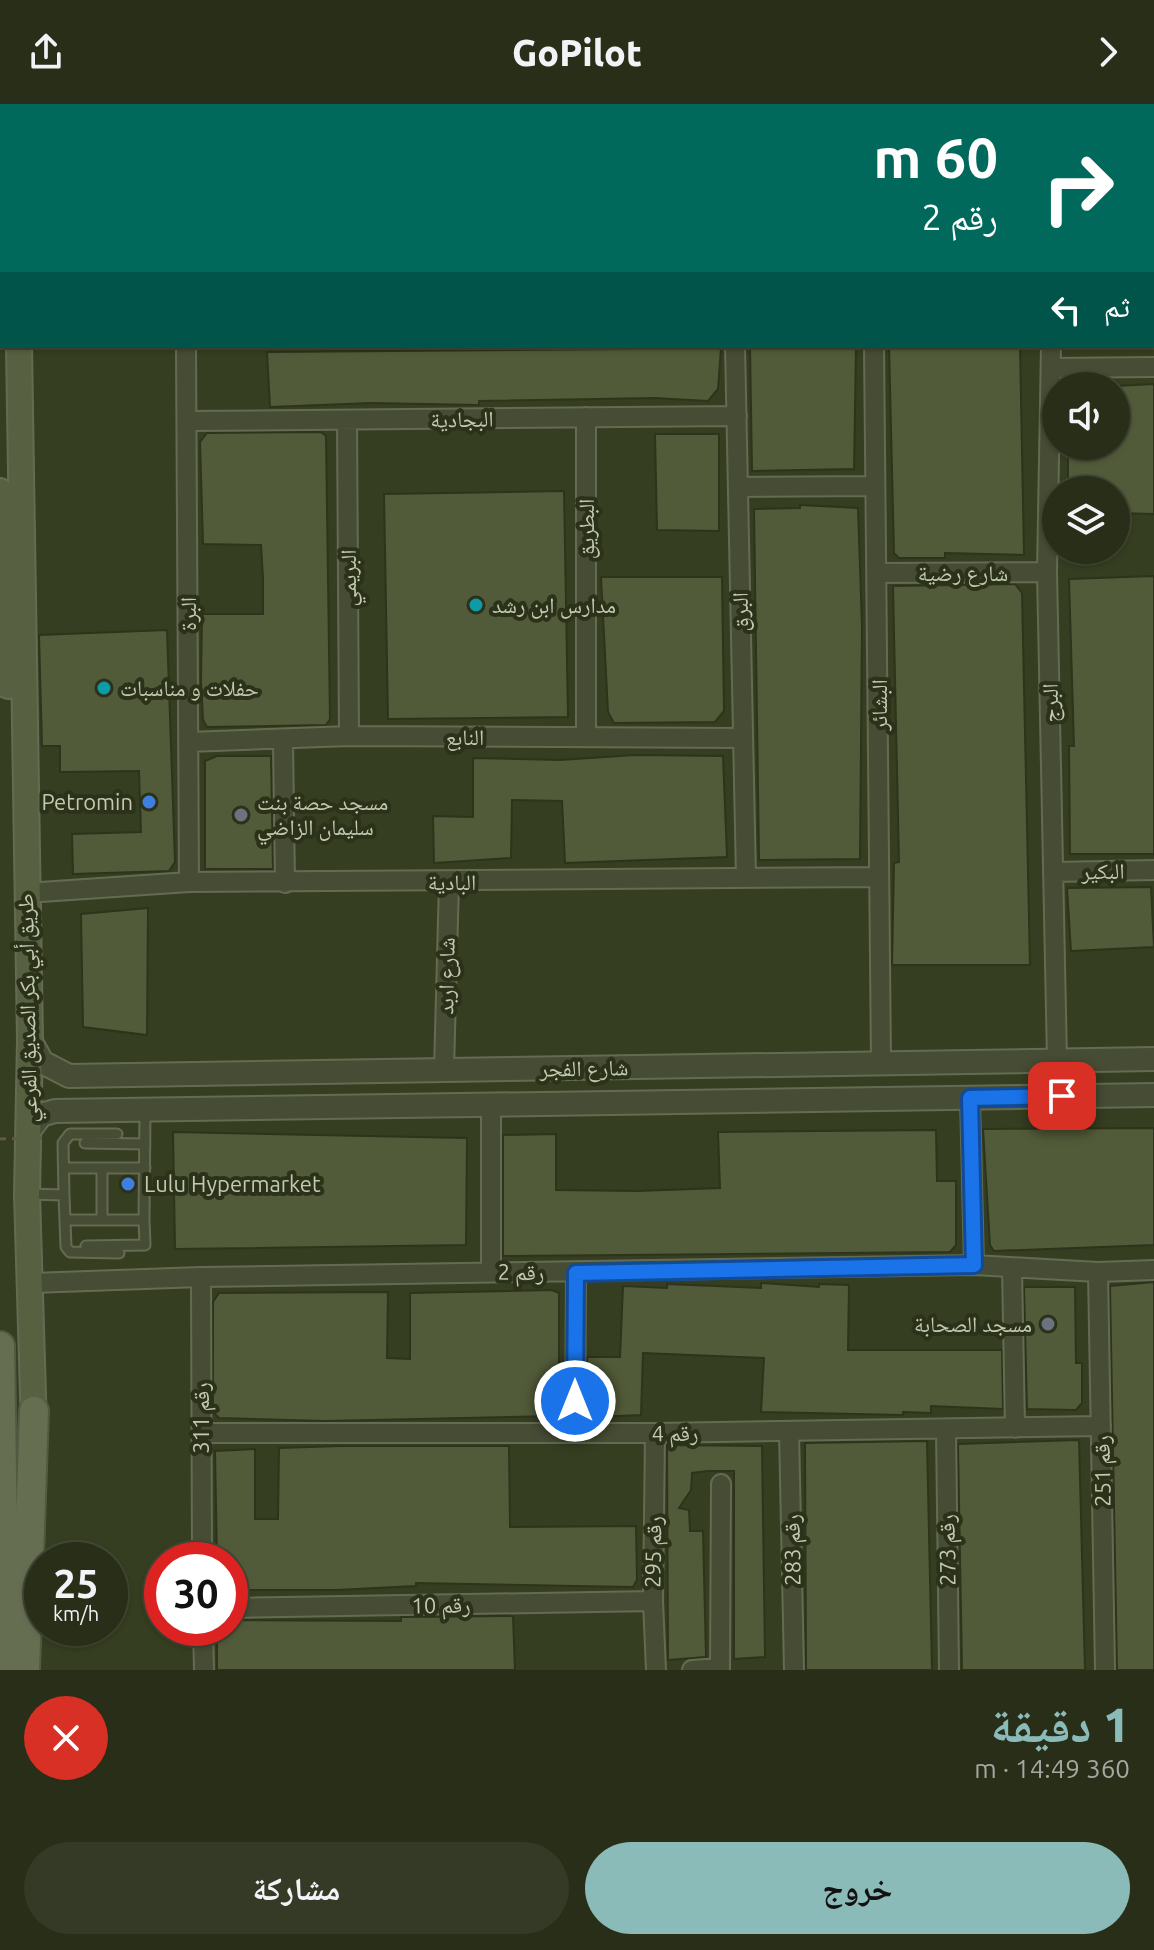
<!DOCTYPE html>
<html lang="ar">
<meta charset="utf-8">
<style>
body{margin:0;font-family:Ubuntu,"Noto Naskh Arabic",sans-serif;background:#343a25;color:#f1f3f6;direction:rtl;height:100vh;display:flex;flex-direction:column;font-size:30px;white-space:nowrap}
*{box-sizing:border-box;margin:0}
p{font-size:26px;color:#a5a8a2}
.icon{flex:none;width:44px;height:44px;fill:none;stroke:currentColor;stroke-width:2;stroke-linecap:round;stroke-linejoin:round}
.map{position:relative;height:1566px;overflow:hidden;direction:ltr}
.sheet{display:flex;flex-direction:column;background:#282e18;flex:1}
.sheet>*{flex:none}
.guide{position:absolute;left:0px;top:0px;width:1154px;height:244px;box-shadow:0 2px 6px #0004,0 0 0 2px #444a37;direction:rtl;background:#00695c;color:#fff;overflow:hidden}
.tools{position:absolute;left:1042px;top:268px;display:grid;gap:16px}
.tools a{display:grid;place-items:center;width:88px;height:88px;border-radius:50%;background:#282e18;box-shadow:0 2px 6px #0004,0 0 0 2px #444a37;font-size:40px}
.speed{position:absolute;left:24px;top:1438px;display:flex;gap:16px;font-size:40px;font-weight:700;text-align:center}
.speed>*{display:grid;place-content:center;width:104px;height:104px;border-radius:50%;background:#282e18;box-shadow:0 2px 6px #0004,0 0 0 2px #444a37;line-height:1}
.speed small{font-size:20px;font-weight:400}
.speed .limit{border:12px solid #d22;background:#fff;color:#111}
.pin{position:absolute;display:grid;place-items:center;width:68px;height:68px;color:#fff;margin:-34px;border-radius:16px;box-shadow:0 4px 12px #0006}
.me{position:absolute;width:88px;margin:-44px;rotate:0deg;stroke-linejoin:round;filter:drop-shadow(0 0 6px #0008)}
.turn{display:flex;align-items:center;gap:28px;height:168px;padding:0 24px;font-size:36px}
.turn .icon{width:104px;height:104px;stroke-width:2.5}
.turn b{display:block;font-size:56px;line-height:68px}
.then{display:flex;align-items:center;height:76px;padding:0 24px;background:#0003;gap:16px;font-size:30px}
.round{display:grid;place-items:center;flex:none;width:84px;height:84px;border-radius:42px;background:#343a25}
.headline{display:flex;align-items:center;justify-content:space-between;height:136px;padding:0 24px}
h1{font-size:48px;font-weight:800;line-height:60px;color:#8bbbb9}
.cta{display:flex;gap:16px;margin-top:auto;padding:16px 24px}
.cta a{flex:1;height:92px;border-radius:48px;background:#8bbbb9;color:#111;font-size:32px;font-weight:800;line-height:92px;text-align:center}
.cta a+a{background:#343a25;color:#f1f3f6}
header{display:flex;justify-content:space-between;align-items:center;height:104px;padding:0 24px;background:#282e18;font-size:36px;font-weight:800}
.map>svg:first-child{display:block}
</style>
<header><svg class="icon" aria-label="forward" viewBox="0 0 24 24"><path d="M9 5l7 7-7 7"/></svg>GoPilot<svg class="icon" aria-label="share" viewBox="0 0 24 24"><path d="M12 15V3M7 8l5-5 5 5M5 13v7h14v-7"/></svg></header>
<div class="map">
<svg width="1154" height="1566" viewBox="0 0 1154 1566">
<rect width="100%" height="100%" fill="#353e20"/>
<!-- building -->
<path fill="#525b39" stroke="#2d341b" stroke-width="2" d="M628 242 721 244 718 285 708 297 655 294 479 297V301L371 299 270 303 267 248 628 245Z
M750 242H856L854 365 752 367Z
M889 242H1020L1024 451 945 449V454H899L894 449Z
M1154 280V410L1116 409V386H1068V342H1116V282Z
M321 328 326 332 330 615 326 621 207 623 203 616 201 578 202 510H263V474L261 441 203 440 200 338 207 329Z
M655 330H719V427L657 426Z
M564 387 568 613 388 615 384 390Z
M800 401 858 404 862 522 860 755 759 756 754 405 800 404Z
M1154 472V750H1070L1069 642H1074L1069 475Z
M601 473H722L724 607 715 618 614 619 608 608Z
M1015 480 1022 489 1030 861H892L894 759 899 758 893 482Z
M167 526 175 758 169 767 73 770 72 730 141 728 139 667 60 668V642H42L39 531Z
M635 651 723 652 727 753 565 759 562 697 512 696 511 754 434 759 433 712 473 713V654L560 656Z
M217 652H271L273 765H205V657Z
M1151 783 1154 843 1071 847 1067 784Z
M148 804 147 931 83 923 81 810Z
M1154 1024V1141L994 1147 990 1141 983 1025Z
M936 1026 937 1077H956V1141L950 1148 503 1152V1031L556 1030V1086L637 1087 720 1084 718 1028Z
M173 1028 467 1034 466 1141 175 1145Z
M1154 1178V1566H1117L1110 1182Z
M761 1179 819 1183V1180L849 1181 848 1246H1002L1003 1305 931 1302V1309L903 1308V1311L761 1308 764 1254 643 1249 641 1311 594 1313 587 1307V1253H620L623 1182 667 1184V1180L761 1184Z
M1024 1183H1075L1076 1259H1082V1299L1076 1306 1027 1305Z
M552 1186 559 1189V1309L554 1312 325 1317 219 1314 213 1308V1198L219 1189 388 1188 387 1254 410 1255V1189Z
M1079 1336 1085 1566H962L958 1340Z
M927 1337 932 1566H806L805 1339Z
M667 1341 762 1342 765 1553 734 1555V1367H708L692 1369 691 1386 679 1404 689 1406 690 1427H703L706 1553 668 1556Z
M341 1342H509L510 1423 636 1422 637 1476 633 1483 416 1479V1482L336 1486H230V1456H217L215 1347 255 1345V1415H278L279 1344Z
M513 1512 515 1566H217V1524H230V1516L401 1517V1513Z"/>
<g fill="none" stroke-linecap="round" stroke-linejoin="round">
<!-- service casing -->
<g stroke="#646b52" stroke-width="13">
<path id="service" d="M85 1039 145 1040
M64 1064H145
M27 1090 64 1091 66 1143 70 1148 119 1149
M64 1091 63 1039 70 1030H117
M66 1116H144L145 1007
M102 1116V1064
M86 1142 145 1141 144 1116"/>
</g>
<!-- minor casing -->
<g stroke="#646b52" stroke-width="22">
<path id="minor" d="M180 0V2
M324 0V2
M733 0V2
M874 0V2
M1045 0V2
M1152 98H1154
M186 242 189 778
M735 242 746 774
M874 242 881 959
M1051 242 1047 468 1057 957
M1051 264 1154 263
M188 317 737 312
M347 317 349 632
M738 383 874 382
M879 469 1047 468
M586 633V313
M283 637 285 779
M188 638 349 632 742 634
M1053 768 1154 766
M26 789 189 778 879 773
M444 966 449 778
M970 994 974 1161
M1012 1164 1015 1324
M491 1167V1001
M1098 1168 1105 1566
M201 1173 202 1456
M32 1179 201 1173 974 1161 1098 1168 1154 1166
M946 1325 949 1566
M789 1327 794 1566
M201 1329H655L1101 1322
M575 1329 576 1169
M655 1329 653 1497 656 1566
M230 1504 653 1497
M203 1524 204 1566
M692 1566 720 1564
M720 1566 721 1380"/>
</g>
<!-- tertiary casing -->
<g stroke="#646b52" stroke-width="26">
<path id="tertiary" d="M30 936 42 958 69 972 1154 955
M28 1028 41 1011 55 1007 1154 991"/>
</g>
<!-- secondary casing -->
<g stroke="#646b52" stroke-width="28">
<path id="secondary" d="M15 0V2
M19 242 30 936 27 1090 34 1324
M0 387 8 582"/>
</g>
<!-- primary casing -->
<g stroke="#525940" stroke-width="32">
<path id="primary" d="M0 1242 5 1566
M25 1566 34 1307"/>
</g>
<!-- service -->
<use href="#service" stroke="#464d34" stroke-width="9"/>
<!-- minor -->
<use href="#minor" stroke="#464d34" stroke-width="18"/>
<!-- tertiary -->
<use href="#tertiary" stroke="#464d34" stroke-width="22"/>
<!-- secondary -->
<use href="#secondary" stroke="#576142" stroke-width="24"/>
<!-- primary -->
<use href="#primary" stroke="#666e52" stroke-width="28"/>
<!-- path-bridge -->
<path stroke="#5f5b44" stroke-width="3" stroke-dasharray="6 6" stroke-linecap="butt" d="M0 1035 45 1034"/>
</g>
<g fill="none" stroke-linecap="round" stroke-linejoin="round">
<!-- route casing -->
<g stroke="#114b97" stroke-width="20">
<path id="route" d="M575 1297 576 1169 974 1161 970 994 1062 992"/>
</g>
<!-- route -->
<use href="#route" stroke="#1a73e8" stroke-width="14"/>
</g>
<!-- markers -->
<g fill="#0f9aa8" stroke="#2b3219" stroke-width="3">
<circle cx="476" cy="501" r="8"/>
<circle cx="104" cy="584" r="8"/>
</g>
<g fill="#3f7fe0" stroke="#2b3219" stroke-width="3">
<circle cx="149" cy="698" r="8"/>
<circle cx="128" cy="1080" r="8"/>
</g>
<g fill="#6b7280" stroke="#2b3219" stroke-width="3">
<circle cx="241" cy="711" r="8"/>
<circle cx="1048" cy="1220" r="8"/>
</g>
<g text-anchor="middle" stroke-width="8" stroke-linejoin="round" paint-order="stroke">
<!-- street labels -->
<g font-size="22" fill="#c1c9af" stroke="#2b3219">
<text transform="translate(462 315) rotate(-1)" y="8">البجادية</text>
<text transform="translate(586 425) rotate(-90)" y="8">البطريق</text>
<text x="963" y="477">شارع رضية</text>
<text transform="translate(348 474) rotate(-90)" y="8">البريمي</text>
<text transform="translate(740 508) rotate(-91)" y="8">البرق</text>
<text transform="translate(188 510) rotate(-90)" y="8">البرة</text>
<text transform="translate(1050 599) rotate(-91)" y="8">البرج</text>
<text transform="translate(879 601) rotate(-90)" y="8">البشائر</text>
<text x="465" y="641">النابع</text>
<text transform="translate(1103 767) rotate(-1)" y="8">البكير</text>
<text x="452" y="786">البادية</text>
<text transform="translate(446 872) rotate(-89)" y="8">شارع اربد</text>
<text transform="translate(27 904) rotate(-91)" y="8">طريق أبي بكر الصديق الفرعي</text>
<text transform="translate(584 964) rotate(-1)" y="8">شارع الفجر</text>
<text transform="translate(521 1168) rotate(1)" y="8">رقم 2</text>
<text transform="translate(201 1314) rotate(-90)" y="8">رقم 311</text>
<text transform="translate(675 1329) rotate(-1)" y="8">رقم 4</text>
<text transform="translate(1102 1367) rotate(-91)" y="8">رقم 251</text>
<text transform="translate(792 1446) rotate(-91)" y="8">رقم 283</text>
<text transform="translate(947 1446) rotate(-91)" y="8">رقم 273</text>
<text transform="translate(653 1448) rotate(-89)" y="8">رقم 295</text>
<text transform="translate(441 1501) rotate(-1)" y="8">رقم 10</text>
</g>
<!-- poi labels -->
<g font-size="22" fill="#c1c9af" stroke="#2b3219" text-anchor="start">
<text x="492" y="509">مدارس ابن رشد</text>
<text x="120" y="592">حفلات و مناسبات</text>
<text x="133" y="706" text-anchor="end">Petromin</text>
<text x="257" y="706">مسجد حصة بنت<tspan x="257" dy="25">سليمان الزاضي</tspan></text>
<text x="144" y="1088">Lulu Hypermarket</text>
<text x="1032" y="1228" text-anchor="end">مسجد الصحابة</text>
</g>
</g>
</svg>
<div class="tools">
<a><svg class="icon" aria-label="sound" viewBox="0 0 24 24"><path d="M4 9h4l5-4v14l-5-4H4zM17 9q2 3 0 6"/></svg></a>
<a><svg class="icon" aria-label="layers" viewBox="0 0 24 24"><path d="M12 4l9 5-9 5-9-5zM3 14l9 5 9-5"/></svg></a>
</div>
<div class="speed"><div>25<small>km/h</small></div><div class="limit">30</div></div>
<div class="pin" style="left:1062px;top:992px;background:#d93025"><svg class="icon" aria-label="arrive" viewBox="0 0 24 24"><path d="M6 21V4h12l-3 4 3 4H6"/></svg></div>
<svg class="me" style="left:575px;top:1297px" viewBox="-20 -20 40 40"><circle r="17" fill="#1a73e8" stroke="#fff" stroke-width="3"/><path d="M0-11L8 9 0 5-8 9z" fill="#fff"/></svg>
<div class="guide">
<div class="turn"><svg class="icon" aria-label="right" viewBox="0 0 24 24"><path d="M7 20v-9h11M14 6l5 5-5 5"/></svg><div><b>60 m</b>رقم 2</div></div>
<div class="then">ثم<svg class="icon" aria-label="left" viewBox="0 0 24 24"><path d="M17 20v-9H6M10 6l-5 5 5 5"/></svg></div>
</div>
</div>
<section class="sheet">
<div class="headline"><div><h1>1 دقيقة</h1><p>360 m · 14:49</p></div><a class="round" style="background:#d93025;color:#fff"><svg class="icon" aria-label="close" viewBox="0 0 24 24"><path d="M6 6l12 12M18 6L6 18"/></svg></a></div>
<div class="cta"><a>خروج</a><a>مشاركة</a></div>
</section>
